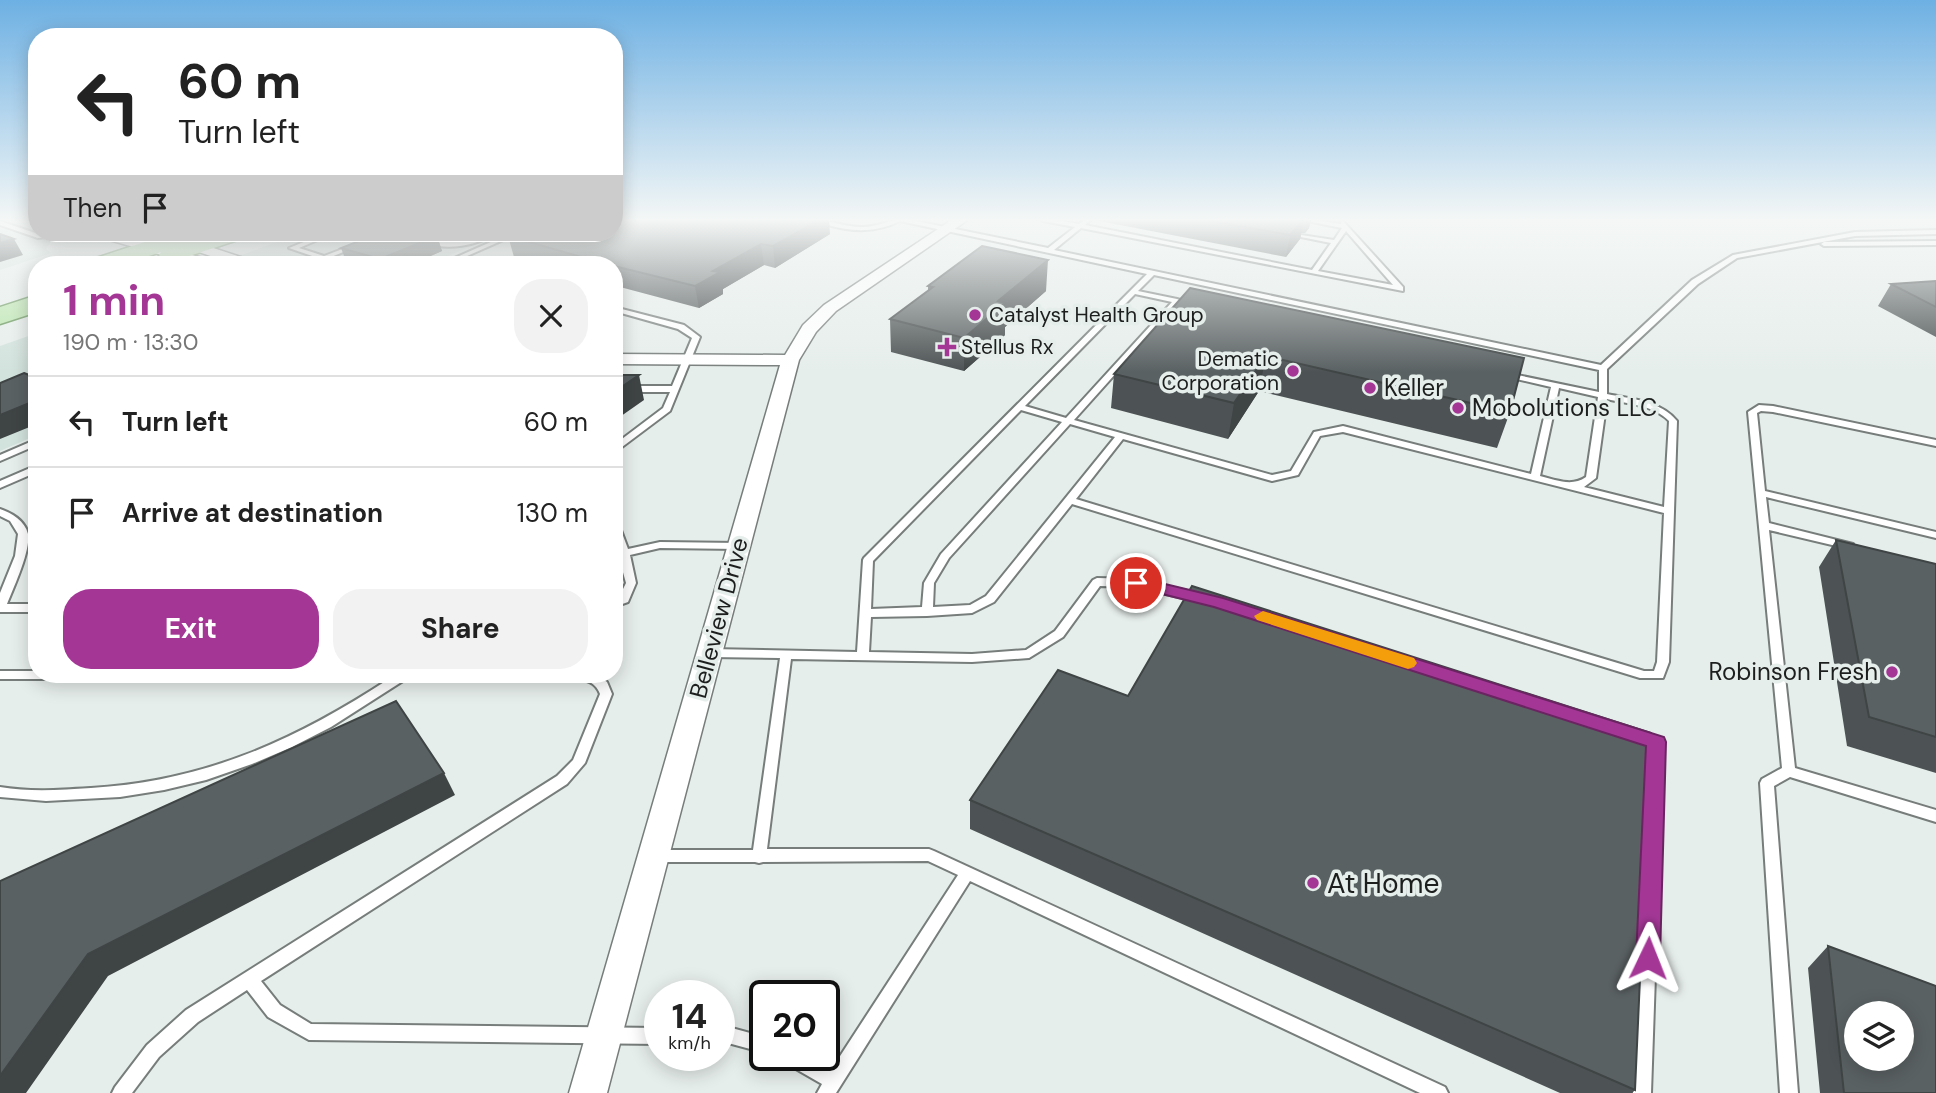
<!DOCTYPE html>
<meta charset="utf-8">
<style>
body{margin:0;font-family:"DM Sans",sans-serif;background:#f2f2f2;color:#222;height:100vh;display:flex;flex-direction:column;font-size:26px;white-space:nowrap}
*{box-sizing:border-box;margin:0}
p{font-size:23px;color:#767676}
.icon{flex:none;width:38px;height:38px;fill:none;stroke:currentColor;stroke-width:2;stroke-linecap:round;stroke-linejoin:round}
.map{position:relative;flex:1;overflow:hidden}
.details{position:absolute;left:28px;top:256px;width:595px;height:427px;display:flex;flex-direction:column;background:#fff;border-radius:28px;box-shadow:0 4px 18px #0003}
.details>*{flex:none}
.banner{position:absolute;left:28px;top:28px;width:595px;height:214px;border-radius:28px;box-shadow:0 4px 18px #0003;background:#fff;color:#222;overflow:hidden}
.buttons{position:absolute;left:1844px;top:1001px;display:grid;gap:14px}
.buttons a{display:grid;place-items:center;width:70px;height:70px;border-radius:50%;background:#fff;box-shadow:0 4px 18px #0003;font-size:35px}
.speed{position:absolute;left:644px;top:980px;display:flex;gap:14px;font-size:35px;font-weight:700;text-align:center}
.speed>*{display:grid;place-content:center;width:91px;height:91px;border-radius:50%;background:#fff;box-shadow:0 4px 18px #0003;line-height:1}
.speed small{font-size:18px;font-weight:400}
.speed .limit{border:4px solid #111;border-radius:10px;background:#fff;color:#111}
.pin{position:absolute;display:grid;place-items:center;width:60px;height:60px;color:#fff;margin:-30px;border:4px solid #fff;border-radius:50%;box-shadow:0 2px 7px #0007}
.me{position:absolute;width:77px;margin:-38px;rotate:2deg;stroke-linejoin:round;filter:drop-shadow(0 0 5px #0008)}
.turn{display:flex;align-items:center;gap:24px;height:147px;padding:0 35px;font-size:32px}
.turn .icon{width:91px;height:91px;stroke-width:2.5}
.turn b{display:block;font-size:49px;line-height:60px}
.then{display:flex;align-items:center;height:66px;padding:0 35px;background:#0003;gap:14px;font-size:26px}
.round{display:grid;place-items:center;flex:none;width:74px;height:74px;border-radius:28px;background:#f2f2f2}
.summary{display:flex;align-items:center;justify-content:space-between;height:119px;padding:0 35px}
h1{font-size:42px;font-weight:700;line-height:52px;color:#a43796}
.action{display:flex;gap:14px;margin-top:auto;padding:14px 35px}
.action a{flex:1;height:80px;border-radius:28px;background:#a43796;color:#fff;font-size:28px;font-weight:700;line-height:80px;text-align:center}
.action a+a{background:#f2f2f2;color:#222}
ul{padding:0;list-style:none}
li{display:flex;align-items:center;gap:21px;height:91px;padding:0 35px;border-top:2px solid #e0e0e0}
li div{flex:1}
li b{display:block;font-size:26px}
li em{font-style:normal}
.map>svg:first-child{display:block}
</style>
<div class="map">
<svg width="1936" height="1093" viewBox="0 0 1936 1093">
<rect width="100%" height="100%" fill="#e6eeeb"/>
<!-- built -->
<path fill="#d2e2dc" d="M0 219H29L37 221V233H56L46 249 51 253 0 270Z
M301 233H502L429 264H218Z
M37 333V435L0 451V346Z"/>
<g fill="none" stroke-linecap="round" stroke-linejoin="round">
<!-- service casing -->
<g stroke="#767d7a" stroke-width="4">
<path id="service" d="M806 219C824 218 843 227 862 227 878 227 891 219 906 219L1048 248 1075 227 1043 221 1040 219H1051L1079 224 1086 219H1092L1085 225 1312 270 1331 243 1301 237V235L1334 240 1342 228 1297 219H1309L1341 224V222L1343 221 1403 287V291L1081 228 1054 250 1601 365 1692 280 1733 255 1855 232 1936 230V234L1855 236 1737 258 1698 284 1607 369V394C1632 399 1661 401 1677 421L1669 662 1663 678H1640L1072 504 994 602 972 613 927 616 871 617 869 652 972 654 1026 650 1055 631 1093 580 1097 578 1136 579 1204 595 1206 598 1204 601 1200 602 1136 587 1100 586 1063 637 1029 658 972 662 791 659 767 849H929L934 851 1445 1087 1448 1093H1420L970 881 836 1093H817L822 1084 782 1061 780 1055H805L831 1070 958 875 928 861 763 862 759 863 755 862H655L650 860 648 856 650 852 655 850H753L780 658 710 657 706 656 704 653 706 650 710 649 857 652 863 560 864 558 1147 274 900 221C875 233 853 232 828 225 820 223 812 222 806 219ZM1346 231 1393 285 1318 271ZM1154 275 1599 370V392L1503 372V376L1551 387 1531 474 1343 426 1314 432 1291 471 1272 475 1074 420 1178 304 1189 306 1193 304 1177 299 1138 291ZM1135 294 1172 302 1066 418 1025 406ZM1559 388 1598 397 1586 477C1572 487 1556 480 1540 476ZM1607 399C1627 404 1654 405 1669 421L1664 507 1584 487 1596 478ZM1021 410 1062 422 941 554 924 583 922 607 871 609 873 561ZM1070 424 1115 437 986 596 970 605 933 607 934 583 949 558ZM1343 432 1664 513 1657 662 1654 671H1644L1076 499 1123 439 1272 481 1298 475 1320 436Z
M0 221 38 234 71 233 68 235 38 238 0 225Z
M326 233H334L299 248 324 256 353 245 358 246 314 264H305L318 258 289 248Z
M433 233H462L445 237Z
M489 233H497C478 245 446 252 426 242 433 240 440 242 448 242 463 242 476 238 489 233Z
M511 233H519L449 264H441Z
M1936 241V245L1824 246 1821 244 1824 242Z
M614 307 684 325 700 337 670 411 614 453V445L663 408 670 392H614V386H672L692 338 678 329 614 311Z
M1759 405 1773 406 1936 440V446L1773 412 1761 411 1757 413 1765 491 1936 532V538L1766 497 1769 523 1853 544 1854 546 1849 549 1769 530 1795 768 1936 810V822L1790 777 1774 786 1798 1093H1780L1760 783 1762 779 1782 768 1748 412Z
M37 439V445L0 461V455Z
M37 465V472L0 488V481Z
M0 509C12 513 25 521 28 534 31 550 13 589 7 604H37V612H0V593L15 556 18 534 10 521 0 516Z
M614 522 619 525 628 549 660 542 739 543 744 546 739 549 660 548 630 555 636 583 628 602 614 607V599L619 597 626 583 614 540Z
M0 671H37V674H595L607 682 612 694 585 763 567 784 261 981 280 1005 311 1024 660 1028V1044L309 1040 268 1017 247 990 198 1022 159 1057 132 1093H112L115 1087 147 1045 186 1010 557 776 573 760 600 694C595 680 583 680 570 678L406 679 331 727 292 747 252 764 206 780 164 790 120 797 46 801 0 797V787C30 792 60 790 91 788 205 781 294 741 389 679H0Z
M1640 732 1662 739 1663 742 1651 1093H1633L1650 745 1635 740 1634 737 1635 734Z
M719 1027H728L765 1037V1053L728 1043H719Z"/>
</g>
<!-- minor casing -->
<g stroke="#767d7a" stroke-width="3">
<path id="minor" d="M953 219H969L836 311 816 332 799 360 607 1093H569L780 365 614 364V354L785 355 803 325 824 305Z
M93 233H115L213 261 215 264H193L95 236Z
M192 241 253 261 255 264H234L187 248 185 245 187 242Z"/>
</g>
<!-- primary casing -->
<g stroke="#649457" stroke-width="3">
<path id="primary" d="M172 233H205L203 236 214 233H247L244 238 171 262 163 260 159 255 161 252 125 264H90L93 259Z
M37 295V312L0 324V307Z"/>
</g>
<!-- service -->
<use href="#service" fill="#fff" fill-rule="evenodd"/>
<!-- minor -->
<use href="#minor" fill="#fff" fill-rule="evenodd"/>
<!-- primary -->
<use href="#primary" fill="#b9e5ac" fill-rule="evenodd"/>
</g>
<!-- wall -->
<path fill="#4d5354" d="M1094 219H1311L1309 228 1305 233H1301L1300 239 1286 257 1094 220Z
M830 234 775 268 764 265 723 289V294L699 308 620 287 614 264H539L514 257 508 236Z
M437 236 442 251 412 264H347L341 248Z
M1936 281V337L1878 306 1891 284Z
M928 286 1046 291 1005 327V335L964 371 891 352 890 319 928 291Z
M1190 288 1510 412 1497 448 1259 391 1228 439 1111 408 1114 374Z
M1836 540 1936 564V773L1847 746 1819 567Z
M1128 696 1635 1090 1632 1093H1560L970 829V800Z
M1828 946 1936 1093H1820L1808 968Z"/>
<!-- shaded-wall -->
<path fill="#3f4445" d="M821 219H829L830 234 775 268 773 246Z
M1304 219 1300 239 1286 257 1290 235Z
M1308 219H1311L1309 228 1305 233Z
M437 236 442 251 412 264H382L380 259Z
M14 239 23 255 0 262V243Z
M761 244 764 265 723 289V294L699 308 695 286 713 271Z
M1048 260 1046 291 1005 327V335L964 371V338L998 301Z
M615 265 620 287 614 290V266Z
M1266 356 1259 391 1228 439 1234 403Z
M639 375 644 400 614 421V392Z
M37 400V424L0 439V415Z
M444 773 455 795 108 976 26 1093H0V1076L88 954Z"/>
<!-- building -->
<path fill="#5a6162" stroke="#3f4445" stroke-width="2" fill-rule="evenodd" d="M614 219H821L773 246 761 244 713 271 720 272 695 286 614 266V264H591L572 259 578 256 508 236 515 233H614Z
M1199 219H1304L1290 235Z
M380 233H426L437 236 380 259 341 248Z
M0 234 14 239 0 243Z
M982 246 1048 260 998 301 1005 303 964 338 890 319 933 287 928 286Z
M1936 281V307L1891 284Z
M1190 288 1524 358 1510 412 1266 356 1234 403 1114 374Z
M24 373 37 378V400L0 415V383Z
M614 375H639L614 392Z
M1836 540 1936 564V737L1869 717Z
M1192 586 1651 733 1635 1090 970 800 1058 670 1128 696Z
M396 701 444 773 88 954 0 1076V881Z
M1828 946 1936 986V1093H1844ZM1857 1013H1902V1059H1857Z"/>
<!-- sky -->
<linearGradient id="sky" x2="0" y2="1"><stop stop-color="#6db0e3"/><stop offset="0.59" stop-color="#f4f7f6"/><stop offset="1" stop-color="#f4f7f6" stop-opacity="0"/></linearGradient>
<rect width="1936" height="372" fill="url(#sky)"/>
<!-- route -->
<path fill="#a43796" stroke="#6b2462" stroke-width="2" d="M1136 577 1223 598 1664 737 1666 742 1660 958 1656 966 1648 969 1639 966 1636 958 1646 746 1214 607 1130 586 1128 583Z"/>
<!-- slow -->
<path fill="#f59e0b" d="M1263 611 1414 658 1417 663 1414 667 1408 669 1257 620 1254 616Z"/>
<!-- markers -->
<g fill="#a43796" stroke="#e6eeeb" stroke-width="2.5">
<circle cx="975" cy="315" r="7"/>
<path d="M943.5 336.5h7v7h7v7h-7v7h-7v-7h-7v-7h7z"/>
<circle cx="1293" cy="371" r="7"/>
<circle cx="1370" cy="388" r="7"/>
<circle cx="1458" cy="408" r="7"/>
<circle cx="1892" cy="672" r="7"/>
<circle cx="1313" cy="883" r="7"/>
</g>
<g text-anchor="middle" stroke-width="7" stroke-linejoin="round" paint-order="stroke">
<!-- far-poi labels -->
<g font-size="21" fill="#1c1f1e" stroke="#e6eeeb" text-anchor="start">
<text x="989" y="322">Catalyst Health Group</text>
<text x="961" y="354">Stellus Rx</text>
<text x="1279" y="366" text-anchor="end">Dematic<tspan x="1279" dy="24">Corporation</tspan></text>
</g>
<!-- poi labels -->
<g font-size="24" fill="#1c1f1e" stroke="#e6eeeb" text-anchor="start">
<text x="1384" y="396">Keller</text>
<text x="1472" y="416">Mobolutions LLC</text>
<text x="1878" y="680" text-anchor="end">Robinson Fresh</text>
</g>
<!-- street labels -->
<g font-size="24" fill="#1c1f1e" stroke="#e6eeeb">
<text transform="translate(719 618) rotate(-75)" y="8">Belleview Drive</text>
</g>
<!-- near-poi labels -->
<g font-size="28" fill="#1c1f1e" stroke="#e6eeeb" text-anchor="start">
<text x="1327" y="893">At Home</text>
</g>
</g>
</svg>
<div class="buttons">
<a><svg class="icon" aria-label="layers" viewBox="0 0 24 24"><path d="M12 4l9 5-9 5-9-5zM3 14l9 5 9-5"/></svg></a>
</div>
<div class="speed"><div>14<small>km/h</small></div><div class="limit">20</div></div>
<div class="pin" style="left:1136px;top:583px;background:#d93025"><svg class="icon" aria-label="arrive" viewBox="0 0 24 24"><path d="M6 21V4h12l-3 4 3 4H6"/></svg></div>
<svg class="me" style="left:1648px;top:958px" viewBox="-20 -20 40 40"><path d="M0-17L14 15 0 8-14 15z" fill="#a43796" stroke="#fff" stroke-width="4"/></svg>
<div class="banner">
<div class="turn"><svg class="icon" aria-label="left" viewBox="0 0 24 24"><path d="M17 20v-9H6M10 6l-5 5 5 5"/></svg><div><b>60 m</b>Turn left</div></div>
<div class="then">Then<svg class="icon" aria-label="arrive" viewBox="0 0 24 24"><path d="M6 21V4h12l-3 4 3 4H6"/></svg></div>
</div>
<section class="details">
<div class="summary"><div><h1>1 min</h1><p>190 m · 13:30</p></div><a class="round"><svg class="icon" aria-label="close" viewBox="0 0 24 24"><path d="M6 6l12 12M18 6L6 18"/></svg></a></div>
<ul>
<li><svg class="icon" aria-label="left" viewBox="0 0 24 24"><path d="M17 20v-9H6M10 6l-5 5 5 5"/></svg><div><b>Turn left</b></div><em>60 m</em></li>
<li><svg class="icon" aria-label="arrive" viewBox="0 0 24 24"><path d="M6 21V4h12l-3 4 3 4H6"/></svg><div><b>Arrive at destination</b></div><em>130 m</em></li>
</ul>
<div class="action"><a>Exit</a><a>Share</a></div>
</section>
</div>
